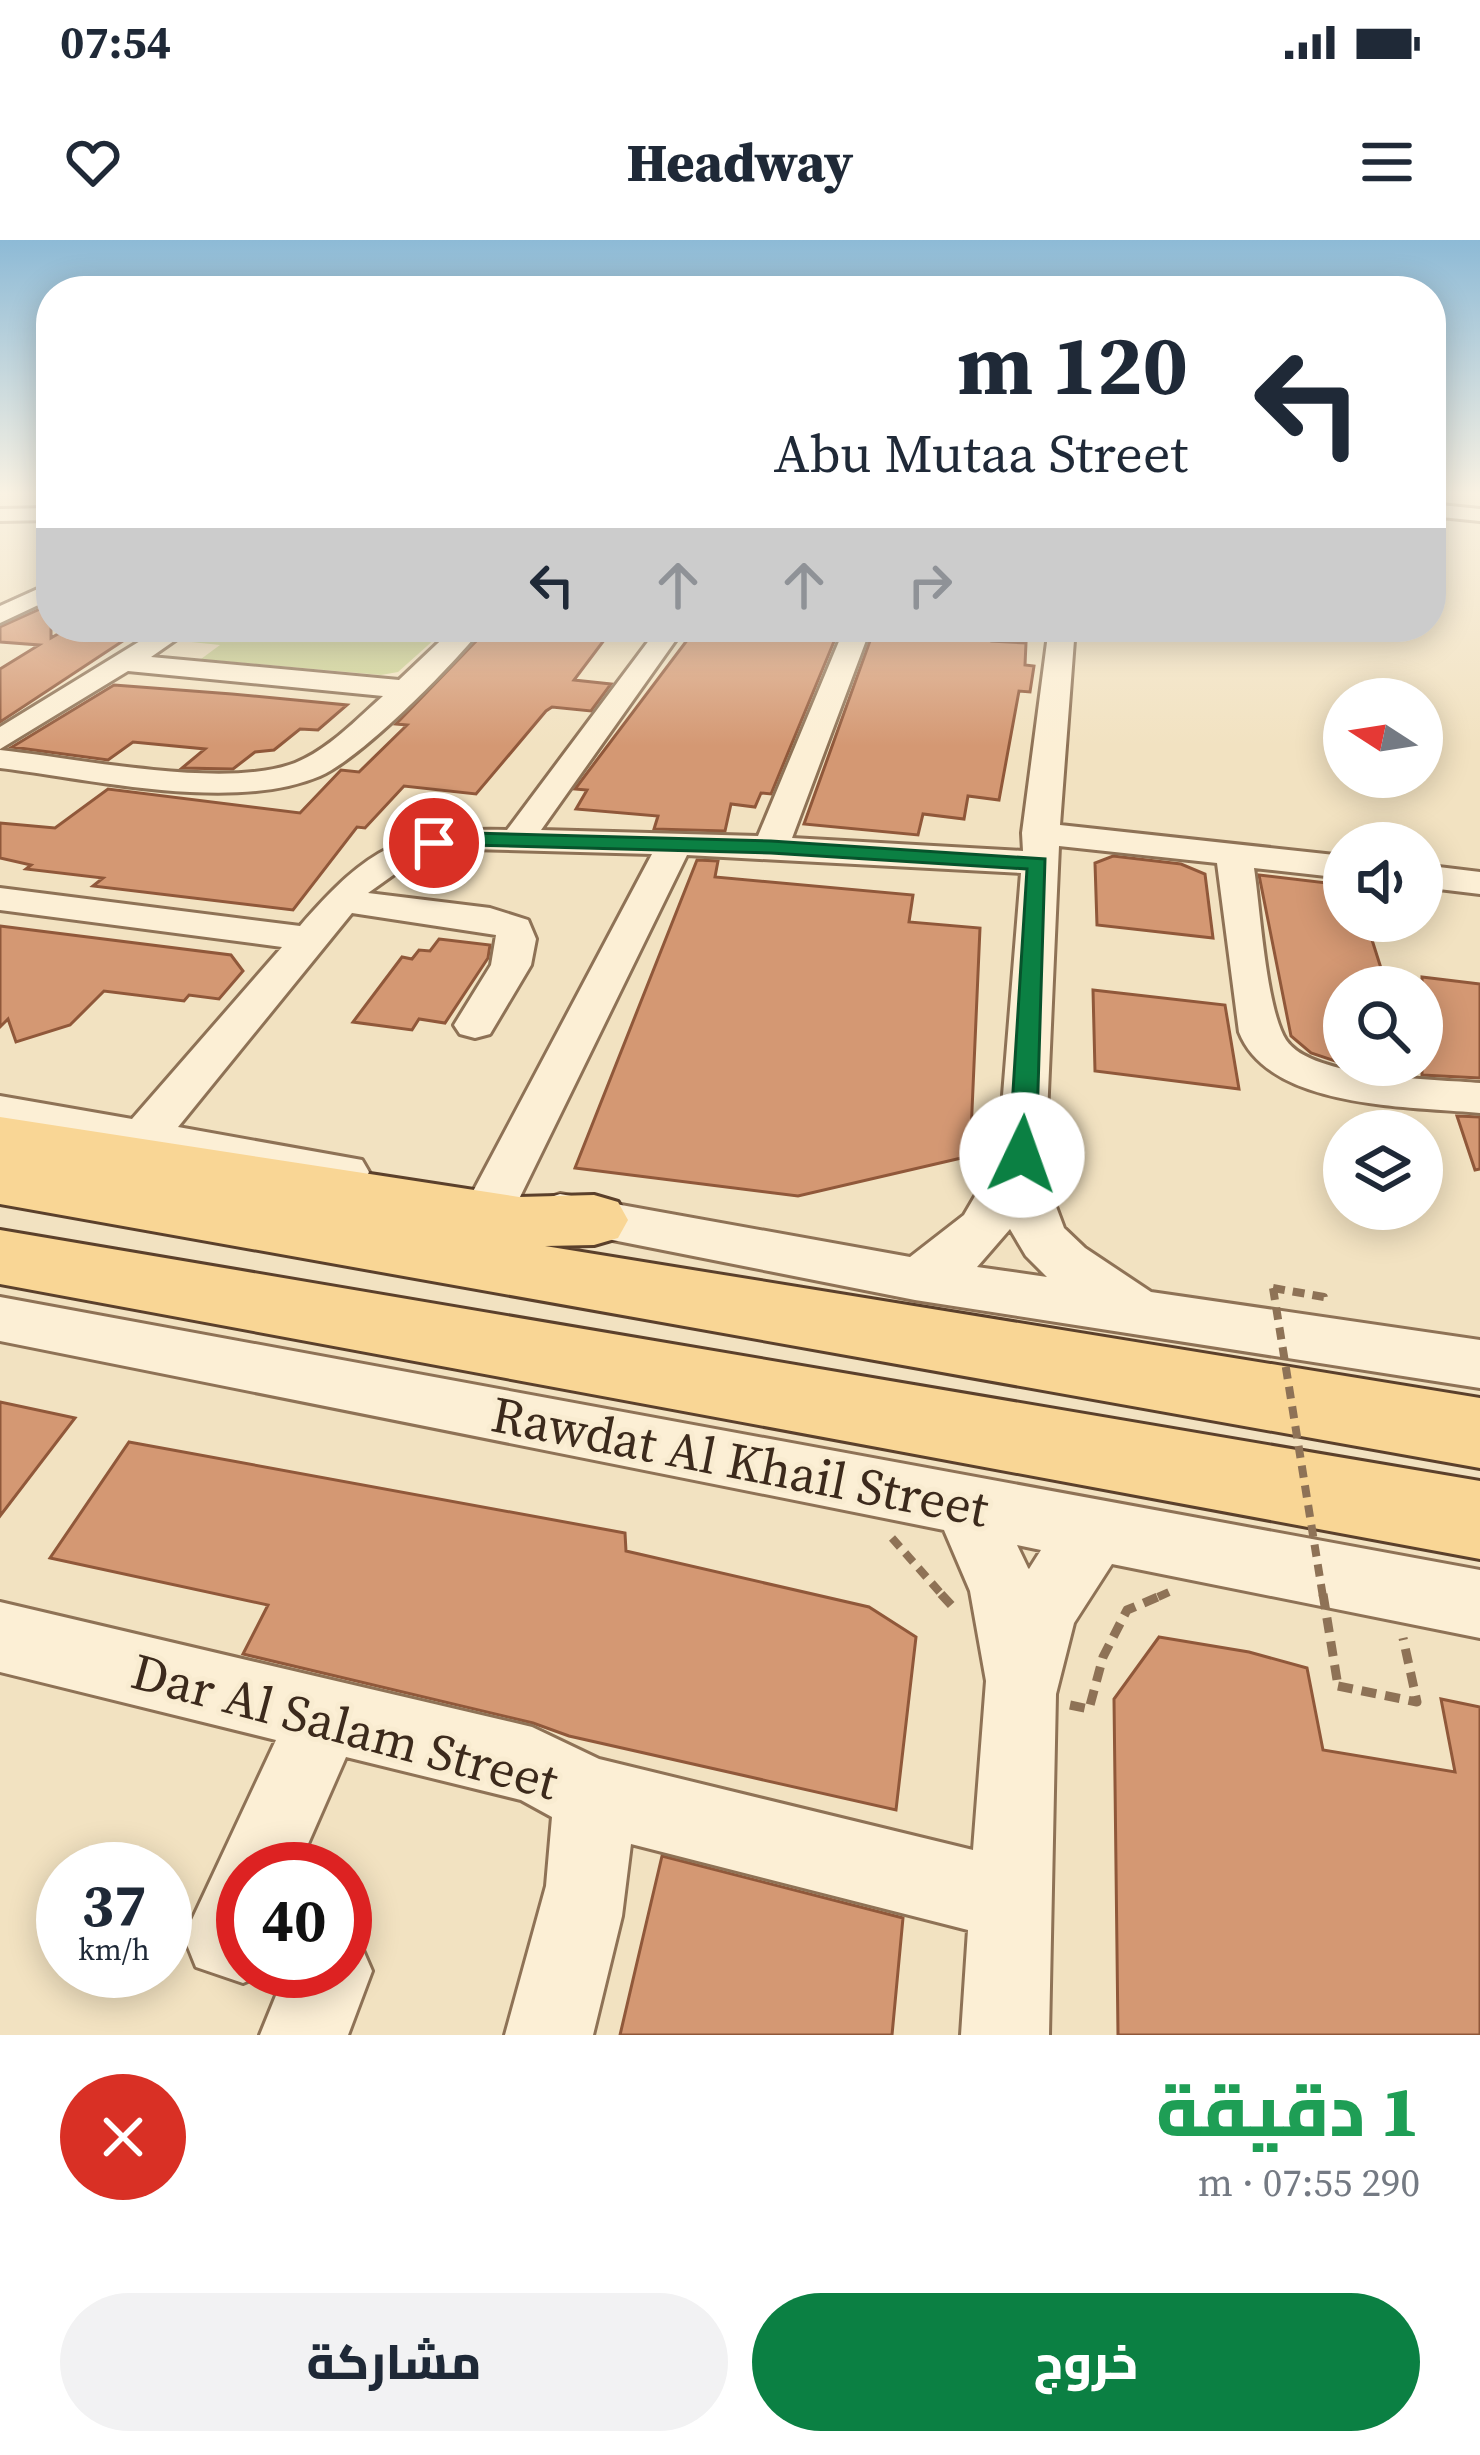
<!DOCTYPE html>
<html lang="ar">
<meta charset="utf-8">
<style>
body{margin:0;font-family:"Source Serif 4",Cairo,serif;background:#f2f2f3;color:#1f2937;direction:rtl;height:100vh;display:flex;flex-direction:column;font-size:45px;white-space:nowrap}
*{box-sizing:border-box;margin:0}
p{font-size:39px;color:#747a83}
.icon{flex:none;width:66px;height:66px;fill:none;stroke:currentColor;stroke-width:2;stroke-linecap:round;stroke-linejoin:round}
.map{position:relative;height:1795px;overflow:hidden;direction:ltr}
.drawer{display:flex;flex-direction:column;background:#fff;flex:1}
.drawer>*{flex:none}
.guide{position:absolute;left:36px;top:36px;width:1410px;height:366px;border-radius:48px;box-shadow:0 6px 30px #0003;direction:rtl;background:#fff;color:#1f2937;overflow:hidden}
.needle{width:78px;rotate:282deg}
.tools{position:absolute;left:1323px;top:438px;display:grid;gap:24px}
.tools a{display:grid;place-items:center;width:120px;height:120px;border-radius:50%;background:#fff;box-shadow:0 6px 30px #0003;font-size:60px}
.speed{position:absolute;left:36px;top:1602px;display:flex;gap:24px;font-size:60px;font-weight:700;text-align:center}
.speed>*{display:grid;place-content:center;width:156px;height:156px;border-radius:50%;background:#fff;box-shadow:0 6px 30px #0003;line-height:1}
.speed small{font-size:30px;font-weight:400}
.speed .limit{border:18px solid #d22;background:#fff;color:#111}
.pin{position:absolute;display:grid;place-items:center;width:102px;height:102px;color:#fff;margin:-51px;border:6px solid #fff;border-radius:50%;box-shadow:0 3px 12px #0007}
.me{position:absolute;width:132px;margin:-66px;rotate:3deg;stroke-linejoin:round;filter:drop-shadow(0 0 9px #0008)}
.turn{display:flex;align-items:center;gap:42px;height:252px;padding:0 60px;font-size:54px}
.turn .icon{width:156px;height:156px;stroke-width:2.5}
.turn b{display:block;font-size:84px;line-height:102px}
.lanes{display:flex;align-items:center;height:114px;padding:0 60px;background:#0003;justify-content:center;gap:60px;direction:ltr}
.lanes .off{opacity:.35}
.round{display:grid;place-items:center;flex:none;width:126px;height:126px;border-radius:63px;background:#f2f2f3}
.summary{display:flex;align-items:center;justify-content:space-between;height:204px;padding:0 60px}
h1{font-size:72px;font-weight:800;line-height:90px;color:#1e9e55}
.cta{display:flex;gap:24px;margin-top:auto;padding:24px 60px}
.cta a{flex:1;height:138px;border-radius:72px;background:#0b8043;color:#fff;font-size:48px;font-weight:800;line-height:138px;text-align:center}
.cta a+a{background:#f2f2f3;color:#1f2937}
.status{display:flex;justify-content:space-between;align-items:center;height:84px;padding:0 60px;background:#fff;direction:ltr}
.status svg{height:33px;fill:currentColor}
header{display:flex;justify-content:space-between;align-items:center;height:156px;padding:0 60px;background:#fff;font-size:54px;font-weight:800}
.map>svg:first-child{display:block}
</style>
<div class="status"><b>07:54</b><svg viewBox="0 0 49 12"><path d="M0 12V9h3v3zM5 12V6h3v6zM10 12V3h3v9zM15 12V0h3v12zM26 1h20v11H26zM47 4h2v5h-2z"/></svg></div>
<header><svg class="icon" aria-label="menu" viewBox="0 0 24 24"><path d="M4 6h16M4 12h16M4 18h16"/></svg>Headway<svg class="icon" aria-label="heart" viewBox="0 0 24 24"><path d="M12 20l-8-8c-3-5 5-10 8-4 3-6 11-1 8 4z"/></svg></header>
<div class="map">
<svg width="1480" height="1795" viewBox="0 0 1480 1795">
<rect width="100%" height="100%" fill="#f2e2c1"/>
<!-- green -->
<path fill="#cdd294" d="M194 387 431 391 436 398 398 432 381 435 201 419 220 405 172 400Z"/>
<!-- building -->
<path fill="#d49873" stroke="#90583a" stroke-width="3" d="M51 364V398L70 387H144L0 482V429L39 405 0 402V387Z
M504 387H614L574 440 611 444 591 471 552 467 546 471 476 554 404 546 365 588 357 587 293 670 93 646 103 638 26 629 31 625 0 618V583L55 588 108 549 300 573 341 530 359 532 407 485 396 484 482 395 495 396Z
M697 387H840L771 554 761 553 755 567 731 564 725 591 654 589 658 576 576 569 587 550 575 549Z
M875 387H985L984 394 993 395 992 401 1026 403 1025 425 1034 426 1030 452 1019 451 999 560 968 556 964 579 923 574 918 595 804 584Z
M114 445 232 454 347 465 318 490 300 489 274 510 255 512 233 529 182 528 205 509 133 502 108 520 12 507Z
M1113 616 1181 624 1205 634 1213 698 1097 685 1095 623Z
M697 620 718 621 715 637 913 655 909 682 980 688 970 916 798 956 575 928Z
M1259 635 1344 645V681H1366L1387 747H1344V824L1311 813 1291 796Z
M0 686 231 715 243 731 219 759 189 755 184 761 104 751 70 785 16 802 8 779 0 787Z
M439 699 490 705 488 718 445 783 419 779 412 790 353 782 402 717 412 719 419 710 430 711Z
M1422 737 1480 744V838L1422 835Z
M1093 750 1225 765 1239 849 1095 831Z
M1457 876 1480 877V929L1475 930Z
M0 1162 75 1178 0 1276Z
M129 1202 625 1293 626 1311 869 1367 916 1397 896 1570 569 1496 533 1483 243 1414 268 1365 50 1318Z
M1159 1397 1249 1412 1307 1428 1323 1510 1455 1532 1441 1459 1480 1467V1795H1118L1114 1459Z
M662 1616 903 1678 892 1795H620Z"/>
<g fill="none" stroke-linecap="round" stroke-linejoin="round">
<!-- minor casing -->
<g stroke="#8e7256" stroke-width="6">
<path id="minor" d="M1431 264 1480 269V281L1431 276Z
M51 268V280L0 281V269Z
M51 343V359L0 383V366Z
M163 387H194L151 417 399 440 455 387H483C453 425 363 517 320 536 233 573 92 539 0 528V510C76 518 225 550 295 523 328 510 357 479 383 456L128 431 0 509V487Z
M659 387H685L541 590 758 596 845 387H871L792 598 1023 611 1022 593 1049 387H1075L1060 585 1344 616V638L1254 628C1260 667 1266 769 1286 800 1312 839 1435 839 1480 843V873C1409 866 1269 869 1239 792L1217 623 1059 606 1046 897 1049 948 1064 988 1085 1008 1151 1052 1480 1100V1148L915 1060 542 986 534 973 542 960 560 954 910 1017 964 975 998 917 1021 633 687 615 518 961 511 974 493 979 475 974 468 961 652 614 470 609 417 618 368 653 490 668 528 680 536 699 531 725 490 794 475 798 460 794 454 785 491 725 496 695 352 673 178 887 362 920 369 932 362 944 344 949 0 888V856L132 879 282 707 0 670V648L300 686C367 609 402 587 507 590ZM1010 989 1026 1016 1047 1037 977 1027Z
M1422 625 1480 632V654L1422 647Z
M0 1057 1480 1330V1398L1112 1324 1074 1383 1056 1454 1049 1795H961L968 1690 631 1604 622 1676 593 1795H505L546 1646 552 1577 521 1560 346 1517 297 1629H243V1731H272L243 1743 196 1727 184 1697 276 1500 0 1432V1362L532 1487 599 1519 973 1610 986 1441 970 1351 944 1290 0 1101ZM1017 1305 1041 1310 1029 1329 1028 1328Z
M345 1695 359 1701 372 1731 348 1795H260L286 1731H345Z"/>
</g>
<!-- major casing -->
<g stroke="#5b402b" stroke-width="6">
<path id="major" d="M0 877 519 957 594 955 618 962 628 980 618 998 594 1005 545 1006 1480 1158V1228L0 964Z
M0 990 1480 1241V1319L0 1044Z"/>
</g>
<!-- path-far1 -->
<path stroke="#8e7256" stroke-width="8" stroke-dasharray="12 8" stroke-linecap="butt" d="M1273 1048 1324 1057 1325 1062
M892 1298 944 1357
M1158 1357 1169 1352"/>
<!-- path -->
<path stroke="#8e7256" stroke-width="9" stroke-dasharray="15 9" stroke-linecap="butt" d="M941 1354 954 1368
M1338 1446 1417 1462 1403 1398
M1070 1465 1089 1469 1103 1417 1127 1370 1165 1354"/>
<!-- minor -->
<use href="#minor" fill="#fcefd5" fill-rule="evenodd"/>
<!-- major -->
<use href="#major" fill="#f9d695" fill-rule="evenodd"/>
<!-- path-bridge-far1 -->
<path stroke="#8e7256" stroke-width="8" stroke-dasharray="12 8" stroke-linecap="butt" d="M1273 1048 1323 1357"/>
<!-- path-bridge -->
<path stroke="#8e7256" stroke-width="9" stroke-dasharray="15 9" stroke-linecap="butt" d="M1323 1354 1338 1446"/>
</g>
<!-- sky -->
<linearGradient id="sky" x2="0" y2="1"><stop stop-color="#8dbad6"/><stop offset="0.5" stop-color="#f9f2e3"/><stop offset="1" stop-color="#f9f2e3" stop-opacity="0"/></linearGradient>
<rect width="1480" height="506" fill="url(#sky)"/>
<!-- route -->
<path fill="#0b8043" stroke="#07532c" stroke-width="3" d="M470 593 771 601 1045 619 1036 915 1022 924 1009 915 1027 629 771 613 470 605 434 609 424 603 434 597Z"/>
<g text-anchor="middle" stroke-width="10" stroke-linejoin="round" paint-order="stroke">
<!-- near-street labels -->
<g font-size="51" fill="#3c2a1c" stroke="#f9ecd1">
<text transform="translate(740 1221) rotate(11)" y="18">Rawdat Al Khail Street</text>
<text transform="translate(345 1486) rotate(15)" y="18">Dar Al Salam Street</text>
</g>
</g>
</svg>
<div class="tools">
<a><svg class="needle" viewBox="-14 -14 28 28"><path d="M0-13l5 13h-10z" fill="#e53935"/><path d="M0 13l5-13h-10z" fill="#747a83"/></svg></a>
<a><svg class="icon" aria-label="sound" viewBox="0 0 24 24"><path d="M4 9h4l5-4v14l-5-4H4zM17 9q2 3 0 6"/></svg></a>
<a><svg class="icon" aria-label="search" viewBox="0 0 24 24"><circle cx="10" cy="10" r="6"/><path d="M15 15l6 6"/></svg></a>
<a><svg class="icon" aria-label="layers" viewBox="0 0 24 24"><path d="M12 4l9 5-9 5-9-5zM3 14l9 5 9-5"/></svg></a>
</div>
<div class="speed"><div>37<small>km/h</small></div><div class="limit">40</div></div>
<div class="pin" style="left:434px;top:603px;background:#d93025"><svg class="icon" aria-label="arrive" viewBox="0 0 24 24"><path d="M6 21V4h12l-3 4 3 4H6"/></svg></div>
<svg class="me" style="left:1022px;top:915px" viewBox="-20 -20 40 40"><circle r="19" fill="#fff"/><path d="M0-13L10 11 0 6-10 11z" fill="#0b8043"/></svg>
<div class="guide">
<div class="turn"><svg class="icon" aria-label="left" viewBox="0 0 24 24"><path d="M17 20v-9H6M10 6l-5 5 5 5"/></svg><div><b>120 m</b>Abu Mutaa Street</div></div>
<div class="lanes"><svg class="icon" aria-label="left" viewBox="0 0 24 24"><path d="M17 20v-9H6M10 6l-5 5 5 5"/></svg><svg class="icon off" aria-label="ahead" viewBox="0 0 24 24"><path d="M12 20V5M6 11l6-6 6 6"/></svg><svg class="icon off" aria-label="ahead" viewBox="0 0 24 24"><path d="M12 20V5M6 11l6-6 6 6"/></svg><svg class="icon off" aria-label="right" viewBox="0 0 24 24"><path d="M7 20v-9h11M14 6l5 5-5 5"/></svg></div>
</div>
</div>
<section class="drawer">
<div class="summary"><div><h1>1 دقيقة</h1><p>290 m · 07:55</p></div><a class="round" style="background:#d93025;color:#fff"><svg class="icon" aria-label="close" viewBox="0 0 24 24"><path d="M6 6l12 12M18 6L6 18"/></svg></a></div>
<div class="cta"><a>خروج</a><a>مشاركة</a></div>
</section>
